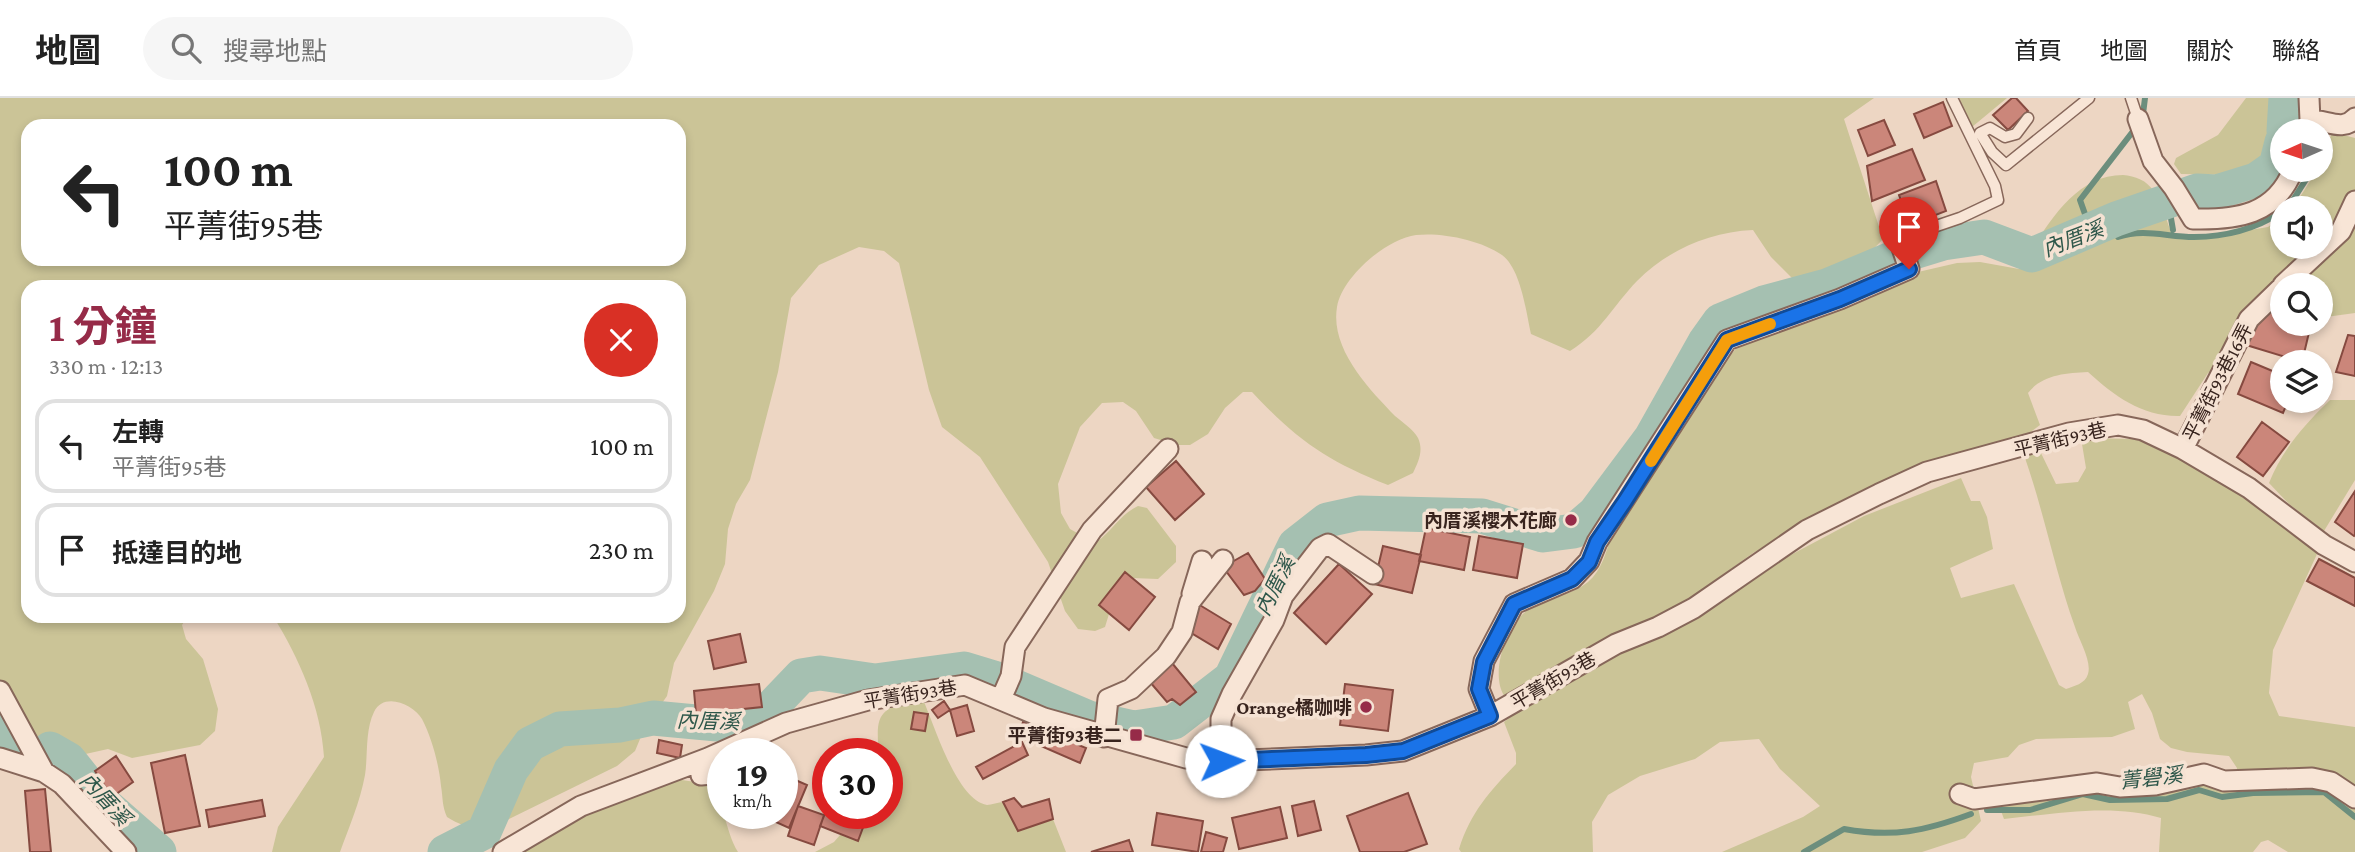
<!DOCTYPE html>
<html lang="zh-TW">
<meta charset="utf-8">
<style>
body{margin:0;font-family:"Crimson Pro","Noto Sans TC",serif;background:#f6f6f6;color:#222;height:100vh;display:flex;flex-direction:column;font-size:26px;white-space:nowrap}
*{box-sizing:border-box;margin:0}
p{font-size:23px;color:#767676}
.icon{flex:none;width:38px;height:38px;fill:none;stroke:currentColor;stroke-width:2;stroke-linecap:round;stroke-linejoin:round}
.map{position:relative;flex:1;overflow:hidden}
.panel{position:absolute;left:21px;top:182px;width:665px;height:343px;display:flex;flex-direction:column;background:#fff;border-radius:21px;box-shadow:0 4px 10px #0003}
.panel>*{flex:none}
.banner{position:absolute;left:21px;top:21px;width:665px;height:147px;border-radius:21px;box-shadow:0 4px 10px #0003;background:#fff;color:#222;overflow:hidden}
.needle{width:46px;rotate:267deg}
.controls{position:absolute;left:2270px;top:21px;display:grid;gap:14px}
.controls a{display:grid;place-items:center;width:63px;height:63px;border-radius:50%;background:#fff;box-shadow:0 4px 10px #0003;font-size:35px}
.speed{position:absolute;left:707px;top:640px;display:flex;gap:14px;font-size:35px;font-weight:700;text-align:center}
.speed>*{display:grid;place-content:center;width:91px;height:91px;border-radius:50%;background:#fff;box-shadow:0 4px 10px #0003;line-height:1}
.speed small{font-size:18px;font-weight:400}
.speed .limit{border:10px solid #d22;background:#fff;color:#111}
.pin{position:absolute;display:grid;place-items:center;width:60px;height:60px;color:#fff;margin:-72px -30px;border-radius:50% 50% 50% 0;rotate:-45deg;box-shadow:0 0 7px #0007}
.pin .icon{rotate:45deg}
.me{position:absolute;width:77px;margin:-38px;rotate:88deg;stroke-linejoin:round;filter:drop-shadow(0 0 5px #0008)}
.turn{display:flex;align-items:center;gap:24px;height:147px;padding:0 28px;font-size:32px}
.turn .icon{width:91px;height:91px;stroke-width:2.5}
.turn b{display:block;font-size:49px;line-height:60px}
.round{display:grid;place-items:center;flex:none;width:74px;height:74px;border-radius:37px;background:#f6f6f6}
.head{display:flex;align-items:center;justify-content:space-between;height:119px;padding:0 28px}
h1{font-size:42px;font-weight:700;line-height:52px;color:#962b48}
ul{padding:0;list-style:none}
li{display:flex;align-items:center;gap:21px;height:94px;margin:0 14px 10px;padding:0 14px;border:4px solid #e0e0e0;border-radius:21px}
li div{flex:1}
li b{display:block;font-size:26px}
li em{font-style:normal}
header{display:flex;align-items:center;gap:42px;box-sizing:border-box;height:98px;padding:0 35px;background:#fff;border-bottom:2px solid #e0e0e0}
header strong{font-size:33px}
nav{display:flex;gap:38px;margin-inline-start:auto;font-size:24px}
.search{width:490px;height:63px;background:#f6f6f6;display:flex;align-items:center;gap:18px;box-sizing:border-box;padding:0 24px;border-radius:38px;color:#767676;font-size:26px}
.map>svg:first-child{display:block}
</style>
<header>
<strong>地圖</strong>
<div class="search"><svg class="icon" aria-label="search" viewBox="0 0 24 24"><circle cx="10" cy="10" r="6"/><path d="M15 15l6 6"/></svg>搜尋地點</div>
<nav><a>首頁</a><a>地圖</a><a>關於</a><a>聯絡</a></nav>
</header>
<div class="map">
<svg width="2355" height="754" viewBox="0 0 2355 754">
<rect width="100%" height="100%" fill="#edd6c3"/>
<!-- green -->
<path fill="#cbc497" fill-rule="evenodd" d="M0 0H1874L1844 21 1883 141 1866 159 1837 170 1792 180 1771 159 1753 132C1709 134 1668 152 1637 183 1612 209 1602 233 1570 253L1531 236C1526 214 1521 171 1502 157 1481 142 1441 134 1416 137 1386 141 1342 179 1337 209 1330 251 1369 291 1395 318 1402 324 1414 332 1418 340 1424 353 1418 364 1413 375L1388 387C1327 363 1297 342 1252 294H1243L1225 310 1208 336 1190 347H1177L1154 340 1136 313 1123 304 1102 305 1080 329 1058 386 1061 415 1070 431 1095 445C1113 433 1119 417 1138 408L1147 410 1176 448V464L1158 481 1132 480 1125 475 1099 507 1109 516 1105 529 1095 533 1078 531 1065 513 1048 464 980 359 942 329 929 292 899 165 884 153 859 149 819 167 791 200 778 274 750 382 736 406 728 431 725 466 714 493 674 565 667 598 645 629 635 653 617 668 503 724C482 734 466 731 447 719 442 708 443 700 441 688 439 667 432 640 422 621 414 607 384 593 374 614 365 632 368 658 365 677 360 704 349 729 340 754H272L278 729 324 659C321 609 299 560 273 518H679V189H28V518H188L182 527 186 541 203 561 218 611 215 633 200 647 132 660 108 651 81 657 42 639 0 631ZM28 28H679V161H28Z
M1959 0H2007L1972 29Z
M2246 0H2281L2274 38 2265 67 2246 77 2181 76 2174 66 2176 60 2218 37Z
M2332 34 2355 40V215L2326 219 2321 217 2320 187H2282V206L2252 226 2240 260 2208 275 2180 318C2143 319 2114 298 2088 274 2065 275 2042 277 2028 295L2040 327 2020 342 1819 418 1753 455 1684 505 1625 533 1505 599C1489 577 1506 526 1529 511 1547 500 1572 497 1588 484 1602 472 1607 452 1612 435L1725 263 1741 245 1871 200 1918 174 1957 165 1980 164 2019 171C2044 134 2071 77 2123 77 2135 78 2147 82 2154 94 2162 105 2166 121 2171 134L2190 142 2268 129 2282 119V149H2320V110H2293L2317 72H2320Z
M2330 302H2355V382L2324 433 2289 406 2269 385C2282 352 2305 326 2330 302Z
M2081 340 2137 341 2174 354 2246 394 2317 456 2273 552 2269 595 2279 618 2355 629V754H2288L2268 742 2261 744 2253 754H2159L2161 720C2113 705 2053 716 2004 721L1998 705 2008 695 2236 682 2237 670 2229 658 2187 654 2171 650 2160 641 2152 615 2142 596 2128 604 2135 631 2112 639 2036 641 2019 647 2008 659 1974 665 1971 679 1981 723 1965 740 1922 754H1722L1803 719 1820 708 1780 671 1759 641 1720 644 1695 661 1640 678 1608 697 1592 724 1593 754H1461L1459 751C1471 714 1489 694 1516 666V655L1504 624 1528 605 1759 474 1864 418 1961 380 1971 403H1980L1987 419 1993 451 1950 470 1961 500 2014 486 2059 587 2066 591C2074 588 2085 586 2088 576 2092 563 2079 542 2075 529 2055 473 2044 414 2024 357L2040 353 2056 386 2078 384 2086 370Z
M918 601 924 604C935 629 957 702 987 707 991 707 999 704 1003 704L1018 733 1053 721 1066 754H815L834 744 858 716H887V656H879C875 615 879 611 918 601Z
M675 681 709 686C725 704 725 733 738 754H518C567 723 620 702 675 681Z"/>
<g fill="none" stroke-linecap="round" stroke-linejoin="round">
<!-- stream -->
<path stroke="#6c8e7d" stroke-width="6" d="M2143 16 2145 0
M2320 58 2327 31
M2168 103 2173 132
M2288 110 2312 72
M2118 139C2144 130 2167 139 2194 139 2226 139 2255 131 2282 114
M2101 140 2091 133 2080 102 2134 32
M1987 712H2030L2083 696 2110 702 2167 701 2199 692 2222 699 2253 695 2324 694 2355 719
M1804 754 1844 731C1893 740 1925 733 1971 716"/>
<!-- river -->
<path stroke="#a5c0b1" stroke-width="35" d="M2284 33 2286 0
M0 634 4 640 19 646
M50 651 69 662 103 705 159 754
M445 754 484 734 511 672 530 646 560 631 620 627 653 620 728 627 758 623 801 578 820 575 875 583 964 571 997 581 1089 620 1134 630 1174 624 1231 580 1295 447 1327 422 1359 415 1482 418 1543 437 1574 433 1595 415 1651 340 1705 244 1720 223 1764 205 1827 188 1894 160 1943 145 1984 139 2032 157 2116 121 2197 93 2217 94 2256 82 2276 68 2282 44"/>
</g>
<!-- building -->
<path fill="#cb867a" stroke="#864a40" stroke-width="2" d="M2012 0H2016L2028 13 2008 32 1993 17Z
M1943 4 1952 28 1924 40 1914 16Z
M1884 22 1895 47 1868 58 1858 32Z
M1912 51 1925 82 1872 103 1867 68Z
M1936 83 1946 113 1910 127 1899 97Z
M2276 205 2282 206V226H2311L2302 264 2243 246 2251 226Z
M2348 237 2355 238V278L2336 274Z
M2251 264 2282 277V303H2288L2283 315 2238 296Z
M2262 324 2289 344 2263 378 2237 359Z
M1176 363 1204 396 1175 422 1146 389Z
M2355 393V437L2354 438 2335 424Z
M1426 430 1470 439 1464 472 1419 463Z
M1479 438 1523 446 1517 480 1473 472Z
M1383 448 1421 457 1412 495 1374 486Z
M1248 455 1265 481 1255 493 1244 497 1223 469Z
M2319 461 2355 480V508L2307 483Z
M1339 466 1372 496 1326 546 1294 515Z
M1125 474 1155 499 1129 532 1099 507Z
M1198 506 1231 526 1218 551 1188 533Z
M740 536 746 564 714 571 708 543Z
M1172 565 1196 594 1180 607 1172 601 1167 604 1150 584Z
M759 586 762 609 696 616 694 593Z
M1345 586 1393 592 1388 633 1340 627Z
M944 603 950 612 938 620 932 612Z
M967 607 974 633 957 638 950 612Z
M914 614 928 616 925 633 911 631Z
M1023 624 1086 650 1080 665 1018 638Z
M659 642 682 647 680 660 657 655Z
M1022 644 1028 657 983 681 976 669Z
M185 657 200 728 165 735 151 665Z
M116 658 133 684 112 699 95 673Z
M784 677 807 687 789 730 765 719 767 716H782Z
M887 679 895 681 890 700H887Z
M45 691 51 754H30L25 693Z
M1408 695 1427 746 1404 754H1360L1347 718Z
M1014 700 1022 709 1049 701 1053 721 1018 733 1003 704Z
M262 702 265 718 209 729 206 712Z
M1314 703 1321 732 1298 738 1292 708Z
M798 708 824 717 814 747 788 738Z
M828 708V716H868L858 743 820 728Z
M1280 709 1287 740 1239 751 1232 720Z
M1157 715 1203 723 1198 754 1152 747Z
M1206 734 1227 740 1223 754H1201Z
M1129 742 1133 754H1091Z"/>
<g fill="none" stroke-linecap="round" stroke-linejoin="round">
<!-- lane casing -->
<g stroke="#87675a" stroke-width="13">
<path id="lane" d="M2131 0 2138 21
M2028 20 2016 36 2005 39 1990 30 1980 35 1992 54 2006 67 2089 0
M1901 147V140L1960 120 1998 102 1995 88 1952 0"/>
</g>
<!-- street casing -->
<g stroke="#87675a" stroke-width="23">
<path id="street" d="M2309 0 2310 22
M2138 21 2153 63 2174 90 2193 121C2237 122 2275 117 2293 72
M2307 33 2310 22C2327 22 2343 34 2355 20
M2283 187 2341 133 2355 103
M2183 351 2249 221 2282 189
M1192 496 1202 463
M0 593 44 674
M1001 601 1011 578 1015 549 1092 432 1168 351
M1490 618 1479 591 1484 563 1514 506 1572 481 1589 463 1597 444 1727 242 1840 201 1909 171 1901 147
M1104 639 1108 601 1131 591 1166 558 1182 534 1190 504 1223 462
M0 660 44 674 62 686 126 754
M708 660 701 677 723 675
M1221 663V621L1232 596 1274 522 1283 498 1320 450 1328 446 1373 476
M1960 696 1974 701 2097 685 2120 689 2155 687 2204 676 2224 683 2312 680 2331 684 2355 700
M503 754 581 708 708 660 786 625 868 602 965 587 1044 620 1186 660 1221 663 1366 657 1403 653 1490 618 1616 546 1658 529 1694 510 1807 432 1879 396 1927 374 2069 335 2118 327 2143 332 2183 351 2249 390 2324 447 2355 464"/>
</g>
<!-- lane -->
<use href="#lane" stroke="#f8e5d6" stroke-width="10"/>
<!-- street -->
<use href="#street" stroke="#f8e5d6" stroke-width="19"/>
</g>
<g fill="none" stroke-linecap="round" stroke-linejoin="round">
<!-- route casing -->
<g stroke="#114b97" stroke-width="18">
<path id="route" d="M1221 663 1366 657 1403 653 1490 618 1479 591 1484 564 1514 506 1572 481 1589 464 1597 444 1625 403 1727 242 1840 201 1909 171"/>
</g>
<!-- route -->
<use href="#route" stroke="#1a73e8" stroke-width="12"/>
<!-- slow -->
<path stroke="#f59e0b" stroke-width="12" d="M1651 363 1727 242 1770 226"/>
</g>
<!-- markers -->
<g fill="#962b48" stroke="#f5e2d3" stroke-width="2.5">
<circle cx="1571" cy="422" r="7"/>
<circle cx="1366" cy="609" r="7"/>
<rect x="1129" y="630" width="14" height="14" rx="3.5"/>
</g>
<g text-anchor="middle" stroke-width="7" stroke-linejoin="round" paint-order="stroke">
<!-- street labels -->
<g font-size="19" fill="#38241e" stroke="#f5e2d3">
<text transform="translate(2217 284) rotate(-63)" y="7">平菁街93巷16弄</text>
<text transform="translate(2060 341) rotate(-13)" y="7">平菁街93巷</text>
<text transform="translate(1553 582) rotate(-30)" y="7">平菁街93巷</text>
<text transform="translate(910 596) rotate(-9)" y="7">平菁街93巷</text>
</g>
<!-- poi labels -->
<g font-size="19" font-weight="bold" fill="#38241e" stroke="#f5e2d3" text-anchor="end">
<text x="1557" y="429">內厝溪櫻木花廊</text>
<text x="1352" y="616">Orange橘咖啡</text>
<text x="1122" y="644">平菁街93巷二</text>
</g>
<!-- water labels -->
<g font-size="21" font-style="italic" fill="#2e574a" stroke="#f5e2d3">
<text transform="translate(2073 141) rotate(-21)" y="7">內厝溪</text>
<text transform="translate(1275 488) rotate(-64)" y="7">內厝溪</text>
<text transform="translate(708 623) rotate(2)" y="7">內厝溪</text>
<text transform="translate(2151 680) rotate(-6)" y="7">菁礐溪</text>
<text transform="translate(105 701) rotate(47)" y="7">內厝溪</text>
</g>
</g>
</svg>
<div class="controls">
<a><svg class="needle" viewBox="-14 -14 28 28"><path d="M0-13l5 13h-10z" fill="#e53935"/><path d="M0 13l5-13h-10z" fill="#767676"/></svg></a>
<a><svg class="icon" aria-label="sound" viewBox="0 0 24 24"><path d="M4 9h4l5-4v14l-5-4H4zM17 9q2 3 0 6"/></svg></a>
<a><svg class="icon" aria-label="search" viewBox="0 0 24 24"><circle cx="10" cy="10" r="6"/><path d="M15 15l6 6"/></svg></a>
<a><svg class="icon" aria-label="layers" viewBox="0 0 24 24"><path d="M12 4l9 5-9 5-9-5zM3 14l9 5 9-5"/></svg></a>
</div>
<div class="speed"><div>19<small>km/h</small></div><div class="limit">30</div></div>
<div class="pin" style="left:1909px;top:171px;background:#d93025"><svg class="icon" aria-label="arrive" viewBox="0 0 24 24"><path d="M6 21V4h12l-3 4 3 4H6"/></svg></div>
<svg class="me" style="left:1221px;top:663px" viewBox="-20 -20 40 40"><circle r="19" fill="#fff"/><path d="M0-13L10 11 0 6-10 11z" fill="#1a73e8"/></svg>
<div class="banner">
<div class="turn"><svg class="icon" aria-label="left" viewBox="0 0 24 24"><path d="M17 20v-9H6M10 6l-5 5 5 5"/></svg><div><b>100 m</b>平菁街95巷</div></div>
</div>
<section class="panel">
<div class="head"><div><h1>1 分鐘</h1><p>330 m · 12:13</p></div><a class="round" style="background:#d93025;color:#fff"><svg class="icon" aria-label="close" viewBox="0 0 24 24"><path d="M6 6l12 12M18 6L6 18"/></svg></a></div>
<ul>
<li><svg class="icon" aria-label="left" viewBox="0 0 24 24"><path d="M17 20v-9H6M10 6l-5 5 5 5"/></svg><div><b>左轉</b><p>平菁街95巷</p></div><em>100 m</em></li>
<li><svg class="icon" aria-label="arrive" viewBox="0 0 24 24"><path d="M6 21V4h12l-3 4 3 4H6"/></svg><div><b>抵達目的地</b></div><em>230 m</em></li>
</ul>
</section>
</div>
